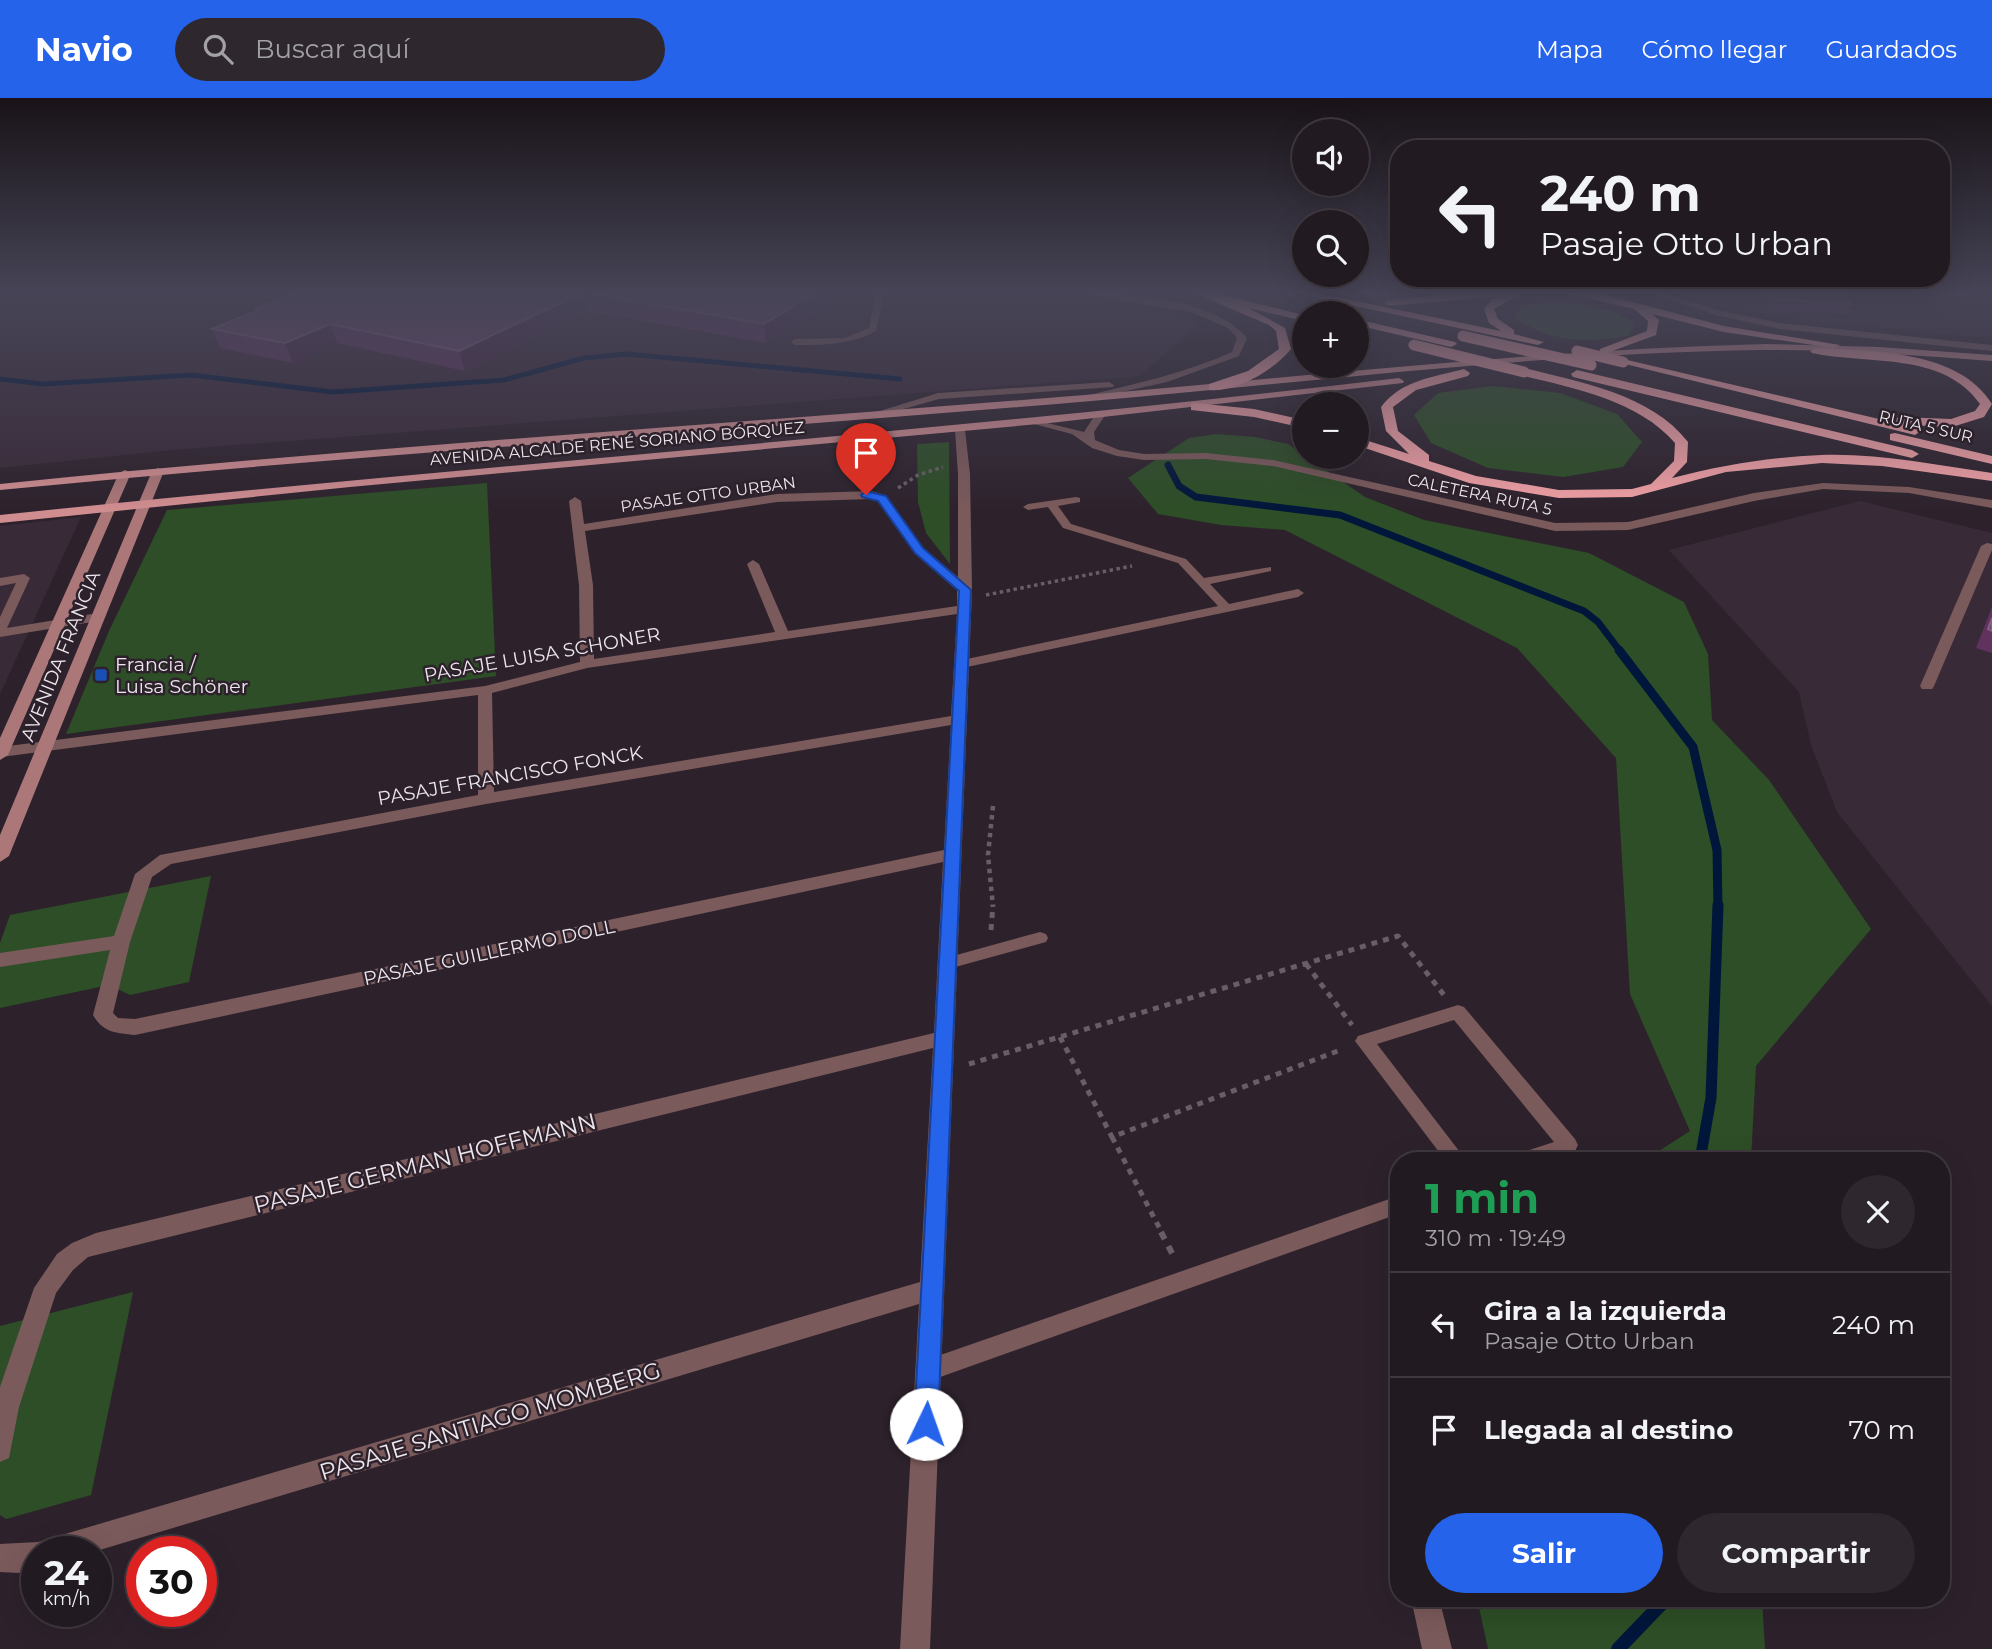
<!DOCTYPE html>
<html lang="es">
<meta charset="utf-8">
<style>
body{margin:0;font-family:Montserrat,sans-serif;background:#2e272e;color:#f1f3f6;height:100vh;display:flex;flex-direction:column;font-size:26px;white-space:nowrap}
*{box-sizing:border-box;margin:0}
p{font-size:23px;color:#a2a1a5}
.icon{flex:none;width:38px;height:38px;fill:none;stroke:currentColor;stroke-width:2;stroke-linecap:round;stroke-linejoin:round}
.map{position:relative;flex:1;overflow:hidden}
.details{position:absolute;left:1390px;top:1054px;width:560px;height:455px;display:flex;flex-direction:column;background:#221a21;border-radius:28px;box-shadow:0 7px 28px #0002,0 0 0 2px #3f383f}
.details>*{flex:none}
.banner{position:absolute;left:1390px;top:42px;width:560px;height:147px;border-radius:28px;box-shadow:0 7px 28px #0002,0 0 0 2px #3f383f;background:#221a21;color:#f1f3f6;overflow:hidden}
.tools{position:absolute;left:1292px;top:21px;display:grid;gap:14px}
.tools a{display:grid;place-items:center;width:77px;height:77px;border-radius:50%;background:#221a21;box-shadow:0 7px 28px #0002,0 0 0 2px #3f383f;font-size:35px}
.speed{position:absolute;left:21px;top:1438px;display:flex;gap:14px;font-size:35px;font-weight:700;text-align:center}
.speed>*{display:grid;place-content:center;width:91px;height:91px;border-radius:50%;background:#221a21;box-shadow:0 7px 28px #0002,0 0 0 2px #3f383f;line-height:1}
.speed small{font-size:18px;font-weight:400}
.speed .limit{border:10px solid #d22;background:#fff;color:#111}
.pin{position:absolute;display:grid;place-items:center;width:60px;height:60px;color:#fff;margin:-72px -30px;border-radius:50% 50% 50% 0;rotate:-45deg;box-shadow:0 0 7px #0007}
.pin .icon{rotate:45deg}
.me{position:absolute;width:77px;margin:-38px;rotate:3deg;stroke-linejoin:round;filter:drop-shadow(0 0 5px #0008)}
.turn{display:flex;align-items:center;gap:24px;height:147px;padding:0 35px;font-size:32px}
.turn .icon{width:91px;height:91px;stroke-width:2.5}
.turn b{display:block;font-size:49px;line-height:60px}
.round{display:grid;place-items:center;flex:none;width:74px;height:74px;border-radius:37px;background:#2e272e}
.head{display:flex;align-items:center;justify-content:space-between;height:119px;padding:0 35px}
h1{font-size:42px;font-weight:700;line-height:52px;color:#1e9e55}
.button{display:flex;gap:14px;margin-top:auto;padding:14px 35px}
.button a{flex:1;height:80px;border-radius:42px;background:#2563eb;color:#fff;font-size:28px;font-weight:700;line-height:80px;text-align:center}
.button a+a{background:#2e272e;color:#f1f3f6}
ul{padding:0;list-style:none}
li{display:flex;align-items:center;gap:21px;height:105px;padding:0 35px;border-top:2px solid #3f383f}
li div{flex:1}
li b{display:block;font-size:26px}
li em{font-style:normal}
header{display:flex;align-items:center;gap:42px;box-sizing:border-box;height:98px;padding:0 35px;background:#2563eb;color:#fff}
header strong{font-size:33px}
nav{display:flex;gap:38px;margin-inline-start:auto;font-size:24px}
.search{width:490px;height:63px;background:#2e272e;display:flex;align-items:center;gap:18px;box-sizing:border-box;padding:0 24px;border-radius:38px;color:#a2a1a5;font-size:26px}
.map>svg:first-child{display:block}
</style>
<header>
<strong>Navio</strong>
<div class="search"><svg class="icon" aria-label="search" viewBox="0 0 24 24"><circle cx="10" cy="10" r="6"/><path d="M15 15l6 6"/></svg>Buscar aquí</div>
<nav><a>Mapa</a><a>Cómo llegar</a><a>Guardados</a></nav>
</header>
<div class="map">
<svg width="1992" height="1551" viewBox="0 0 1992 1551">
<rect width="100%" height="100%" fill="#2d222c"/>
<!-- built -->
<path fill="#392a38" d="M0 195H1038L1173 215 1201 225 1139 278 172 352 0 370Z
M1671 195H1992V241L1804 222 1707 206Z
M1860 403 1992 435V908L1837 714 1811 647 1799 594 1669 452Z
M81 419 0 596V428Z"/>
<!-- green -->
<path fill="#2d4e26" d="M1547 203C1579 204 1606 207 1634 225L1629 237C1589 246 1547 244 1515 219L1521 208Z
M1493 288 1560 295 1617 316 1642 344 1623 369 1563 379 1488 370 1431 345 1414 317 1438 295Z
M1217 336 1255 339 1288 346 1365 399 1424 422 1589 455 1684 504 1708 556 1712 622 1769 682 1871 831 1756 968 1751 1062H1645L1690 1033 1630 896 1616 660 1517 550 1285 432 1221 427 1158 416 1128 380 1189 340Z
M949 344 950 466 926 435 918 404 917 346Z
M487 385 496 578 66 636 109 533 167 412Z
M211 778 189 884 130 897 109 887 0 910V845L10 817Z
M133 1194 91 1397 6 1421 0 1417V1228Z
M1477 1500H1762L1765 1551H1488Z"/>
<g fill="none" stroke-linecap="round" stroke-linejoin="round">
<!-- stream-far4 -->
<path stroke="#00163a" stroke-width="5" d="M0 281 43 286 191 277 333 294 504 282 584 260 627 256 900 281"/>
<!-- stream-far3 -->
<path stroke="#00163a" stroke-width="7" d="M1168 367 1179 388 1196 399 1340 417 1584 513 1598 524 1620 553"/>
<!-- stream-far2 -->
<path stroke="#00163a" stroke-width="9" d="M1619 552 1693 649 1717 752 1718 809"/>
<!-- stream-far1 -->
<path stroke="#00163a" stroke-width="11" d="M1700 1062 1711 1000 1718 807"/>
<!-- stream -->
<path stroke="#00163a" stroke-width="14" d="M1618 1551 1667 1500"/>
<!-- path-far3 -->
<path stroke="#685e67" stroke-width="3.5" stroke-dasharray="3.5 3.5" stroke-linecap="butt" d="M898 390 918 377 943 369
M986 497 1132 468"/>
<!-- path-far2 -->
<path stroke="#685e67" stroke-width="4.5" stroke-dasharray="4.5 4.5" stroke-linecap="butt" d="M993 708 988 757 993 809"/>
<!-- path-far1 -->
<path stroke="#685e67" stroke-width="5" stroke-dasharray="6 6" stroke-linecap="butt" d="M991 832 993 807
M1306 866 1352 927
M1060 939 1112 1039 1343 951
M969 966 1398 838 1444 897
M1112 1039 1162 1135"/>
<!-- path -->
<path stroke="#685e67" stroke-width="6" stroke-dasharray="8 8" stroke-linecap="butt" d="M1161 1134 1174 1159"/>
<!-- service -->
<path fill="#7b5a5b" fill-rule="evenodd" d="M876 195H884L876 233C850 247 824 247 795 247L791 244 795 241 845 240 869 230Z
M1076 399 1080 400V404L1058 408 1071 426 1186 461 1204 480 1271 469V473L1210 486 1229 506 1298 491 1304 495 1298 499 962 570 957 569 956 566 962 562 1218 508 1178 465 1063 430 1048 409 1028 412 1023 409 1028 406Z
M1987 445 1992 446V452L1934 588 1932 591H1922L1920 588 1981 448Z
M24 476 30 480 7 530 98 515 104 519 98 523 0 539V519L16 485 0 488V480Z
M1040 834 1046 836 1048 840 1046 844 948 871 942 869 940 865 942 861Z
M1458 907 1464 909 1575 1041 1578 1047 1575 1053 1548 1062H1514L1517 1056 1554 1044 1454 922 1377 946 1466 1062H1445L1355 943 1358 938Z
M1398 1098V1116L929 1283 921 1280 918 1272 921 1264 929 1261Z"/>
<!-- minor -->
<path fill="#7b5a5b" fill-rule="evenodd" d="M1078 195C1127 195 1214 200 1247 240L1239 258 1167 284 1085 302V298C1135 286 1185 275 1232 254L1237 240 1228 230 1191 214Z
M1649 195H1664L1721 213 1780 225 1992 247V253L1780 231 1716 217Z
M1109 284 1114 287 1113 289 939 301 872 320 867 317 938 295Z
M960 329 965 332 970 376 972 492 930 1551H900L919 1206 93 1454H37V1471L19 1475 0 1474V1446L38 1444 920 1184 933 950 88 1159 73 1172 56 1195 19 1309 9 1360 0 1364V1289L34 1190 57 1156 72 1145 96 1135 934 935 943 764 135 937C117 935 103 935 93 917L110 852 0 869V855L114 838 135 776 160 757 478 697V597L1 659 0 649 485 588 580 564 579 487 569 403 575 399 581 403 584 426 777 396 872 393 886 398 923 450 958 479V376L955 332ZM871 401 878 402 915 456 957 492V508L788 533 759 466 753 462 747 466 775 534 594 561 593 487 585 433 777 404ZM957 516 951 618 494 694 492 595 587 570ZM951 627 944 752 135 921 118 920 113 915 130 844 152 779 171 766 486 706Z
M1411 1500H1439L1452 1551H1422Z"/>
<!-- tertiary -->
<path fill="#7b5a5b" fill-rule="evenodd" d="M1099 316 1104 319 1094 334 1095 342 1119 352 1144 356 1206 355 1273 362 1555 425 1628 424 1754 395 1823 385 1909 389 1992 402V410L1909 395 1823 391 1754 403 1628 432 1555 433 1273 368 1206 361 1144 362 1117 358 1092 350 1072 336 1030 325 1035 322 1084 334 1095 317Z"/>
<!-- secondary -->
<path fill="#ab7779" fill-rule="evenodd" d="M158 370 164 373 9 758 0 764V737L152 373Z
M125 372 131 375 8 657 0 662V640L119 375Z"/>
<!-- primary -->
<path fill="#d08d90" fill-rule="evenodd" d="M1766 246 1879 249 1992 257V263C1915 257 1838 251 1761 252 1537 255 1314 284 1091 303 727 334 363 356 0 392V386C349 350 698 328 1047 300 1287 281 1526 252 1766 246Z
M1399 280 1404 283 1403 285 1050 325 350 389 0 425V417C466 368 934 335 1399 280Z"/>
<!-- motorway -->
<path fill="#f2a1a5" fill-rule="evenodd" d="M1194 195H1214L1304 217V223L1249 210 1285 230 1291 251C1274 272 1236 295 1209 292V286L1248 273 1279 251 1276 233 1269 227Z
M1295 195H1317L1501 233 1489 225 1484 211 1491 202 1500 198 1389 208 1384 205 1389 202 1462 195H1522L1494 211 1498 221 1514 232V236L1544 244 1538 247Z
M1564 195 1605 197 1724 228 1840 247 1834 250 1724 234 1652 216 1659 222 1656 237 1604 256 1600 255V251L1647 233 1648 223 1634 211Z
M1356 221 1455 244 1457 246 1451 249 1356 227Z
M1816 250C1873 253 1959 252 1992 306L1984 319 1952 329 1906 327 1920 330 1921 333 1915 337 1617 264 1623 261 1896 325 1897 320 1901 319 1951 321 1975 313 1980 306C1943 253 1867 267 1812 255L1810 253Z
M1524 270C1580 284 1651 296 1688 344L1687 364 1672 380C1721 367 1770 359 1821 357 1877 355 1936 367 1992 375V383L1882 368 1822 365 1726 374 1632 399 1559 400 1469 385 1356 347V339L1409 356 1386 333 1381 309C1401 282 1434 279 1464 271L1470 275 1468 278 1416 292 1393 309 1398 333 1429 357V363L1476 378 1559 392 1632 391 1651 386 1674 363 1675 345C1638 302 1573 290 1520 277L1518 274Z
M1577 272 1912 352 1919 356 1912 360 1573 279 1571 276Z
M1195 305 1254 311 1304 322V330L1254 319 1191 312V306Z
M1895 335 1992 358V366L1890 342V336Z"/>
<!-- motorway-bridge -->
<path stroke="#f2a1a5" stroke-width="11" d="M1463 238 1591 267
M1414 247 1524 274
M1577 253 1623 264"/>
</g>
<!-- wall -->
<path fill="#60335f" d="M297 195H840V200L766 245 588 213 465 273 337 245 293 265 220 250 212 231 257 213 256 210Z
M1753 195H1840L1851 206 1847 215 1769 212Z
M1992 509V555L1976 550Z"/>
<!-- shaded-wall -->
<path fill="#452444" d="M582 195H584L588 213 465 273 459 253Z
M815 195H840V200L766 245 764 226Z
M330 226 337 245 293 265 285 245Z"/>
<!-- building -->
<path fill="#6f466e" stroke="#835f82" stroke-width="2" d="M297 195H582L459 253 330 226 285 245 212 231 261 211 256 210Z
M589 195H815L764 226Z
M1766 195H1840L1851 206 1773 202Z
M1992 520V533L1988 531Z"/>
<!-- sky -->
<linearGradient id="sky" x2="0" y2="1"><stop stop-color="#191318"/><stop offset="0.47" stop-color="#464456"/><stop offset="1" stop-color="#464456" stop-opacity="0"/></linearGradient>
<rect width="1992" height="413" fill="url(#sky)"/>
<!-- route -->
<path fill="#2563eb" stroke="#184099" stroke-width="2" d="M866 393 886 398 923 450 971 492 938 1326 934 1335 926 1338 918 1335 914 1326 959 493 915 455 878 403 862 399 861 397Z"/>
<!-- markers -->
<rect fill="#1a4fb4" stroke="#2d222c" stroke-width="2.5" x="94" y="570" width="14" height="14" rx="3.5"/>
<g text-anchor="middle" stroke-width="5" stroke-linejoin="round" paint-order="stroke">
<!-- far-street labels -->
<g font-size="16" fill="#ede6ed" stroke="#2d222c">
<text transform="translate(1926 328) rotate(13)" y="6">RUTA 5 SUR</text>
<text transform="translate(617 345) rotate(-5)" y="6">AVENIDA ALCALDE RENÉ SORIANO BÓRQUEZ</text>
<text transform="translate(708 396) rotate(-8)" y="6">PASAJE OTTO URBAN</text>
<text transform="translate(1480 396) rotate(12)" y="6">CALETERA RUTA 5</text>
</g>
<!-- street labels -->
<g font-size="19" fill="#ede6ed" stroke="#2d222c">
<text transform="translate(542 556) rotate(-10)" y="7">PASAJE LUISA SCHONER</text>
<text transform="translate(60 558) rotate(-68)" y="7">AVENIDA FRANCIA</text>
<text transform="translate(510 677) rotate(-10)" y="7">PASAJE FRANCISCO FONCK</text>
<text transform="translate(489 854) rotate(-12)" y="7">PASAJE GUILLERMO DOLL</text>
</g>
<!-- poi labels -->
<g font-size="19" fill="#ede6ed" stroke="#2d222c" text-anchor="start">
<text x="115" y="573">Francia /<tspan x="115" dy="22">Luisa Schöner</tspan></text>
</g>
<!-- near-street labels -->
<g font-size="23" fill="#ede6ed" stroke="#2d222c">
<text transform="translate(425 1065) rotate(-14)" y="8">PASAJE GERMAN HOFFMANN</text>
<text transform="translate(490 1323) rotate(-17)" y="8">PASAJE SANTIAGO MOMBERG</text>
</g>
</g>
</svg>
<div class="tools">
<a><svg class="icon" aria-label="sound" viewBox="0 0 24 24"><path d="M4 9h4l5-4v14l-5-4H4zM17 9q2 3 0 6"/></svg></a>
<a><svg class="icon" aria-label="search" viewBox="0 0 24 24"><circle cx="10" cy="10" r="6"/><path d="M15 15l6 6"/></svg></a>
<a>+</a>
<a>−</a>
</div>
<div class="speed"><div>24<small>km/h</small></div><div class="limit">30</div></div>
<div class="pin" style="left:866px;top:397px;background:#d93025"><svg class="icon" aria-label="arrive" viewBox="0 0 24 24"><path d="M6 21V4h12l-3 4 3 4H6"/></svg></div>
<svg class="me" style="left:926px;top:1326px" viewBox="-20 -20 40 40"><circle r="19" fill="#fff"/><path d="M0-13L10 11 0 6-10 11z" fill="#2563eb"/></svg>
<div class="banner">
<div class="turn"><svg class="icon" aria-label="left" viewBox="0 0 24 24"><path d="M17 20v-9H6M10 6l-5 5 5 5"/></svg><div><b>240 m</b>Pasaje Otto Urban</div></div>
</div>
<section class="details">
<div class="head"><div><h1>1 min</h1><p>310 m · 19:49</p></div><a class="round"><svg class="icon" aria-label="close" viewBox="0 0 24 24"><path d="M6 6l12 12M18 6L6 18"/></svg></a></div>
<ul>
<li><svg class="icon" aria-label="left" viewBox="0 0 24 24"><path d="M17 20v-9H6M10 6l-5 5 5 5"/></svg><div><b>Gira a la izquierda</b><p>Pasaje Otto Urban</p></div><em>240 m</em></li>
<li><svg class="icon" aria-label="arrive" viewBox="0 0 24 24"><path d="M6 21V4h12l-3 4 3 4H6"/></svg><div><b>Llegada al destino</b></div><em>70 m</em></li>
</ul>
<div class="button"><a>Salir</a><a>Compartir</a></div>
</section>
</div>
